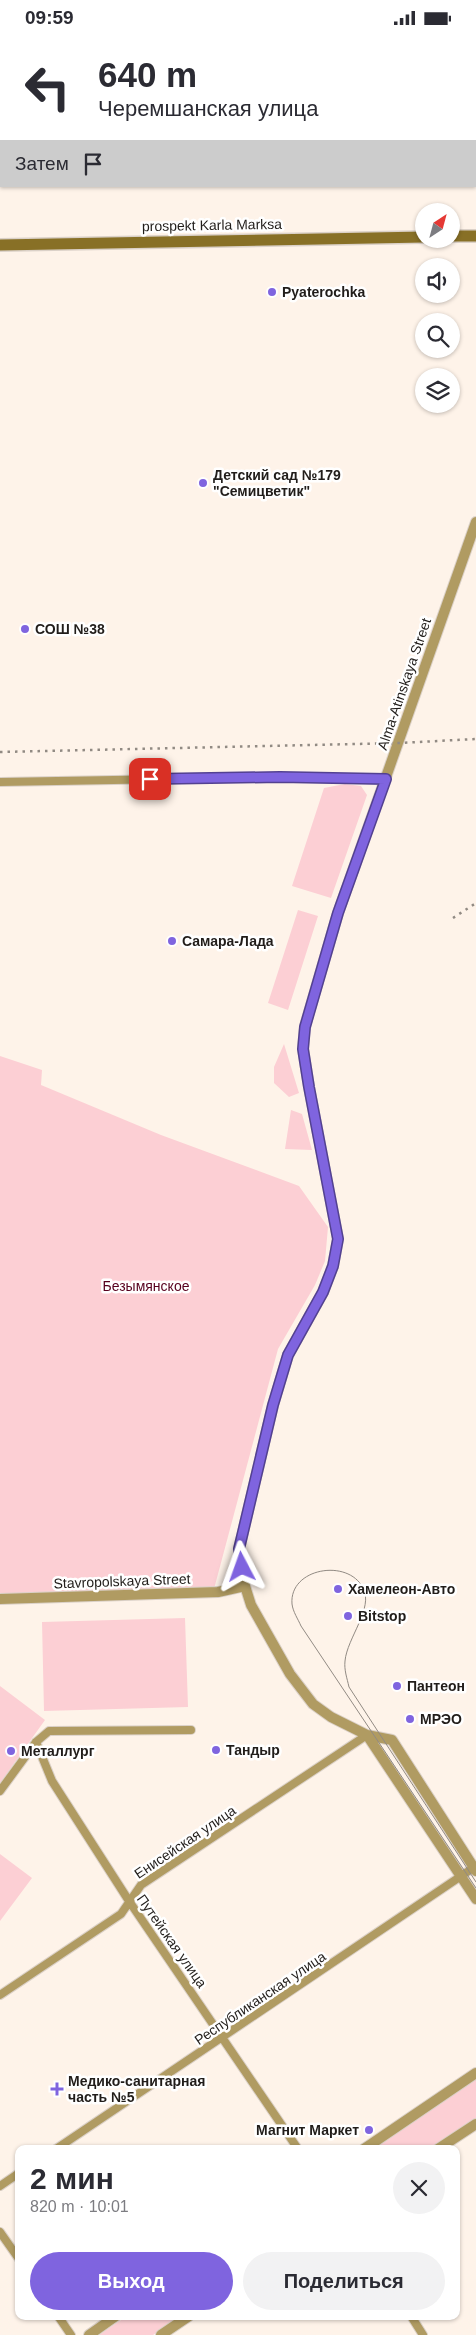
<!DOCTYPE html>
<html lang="ru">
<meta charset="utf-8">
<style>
body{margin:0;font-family:Helvetica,sans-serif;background:#f2f2f3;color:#2b2b33;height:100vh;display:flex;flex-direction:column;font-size:19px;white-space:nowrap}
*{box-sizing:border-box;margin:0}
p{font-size:16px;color:#7c7c81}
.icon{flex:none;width:28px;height:28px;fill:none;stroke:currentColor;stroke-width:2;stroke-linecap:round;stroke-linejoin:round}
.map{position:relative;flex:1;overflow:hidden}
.sheet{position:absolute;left:15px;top:2110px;width:445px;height:175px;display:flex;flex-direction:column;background:#fff;border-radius:10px;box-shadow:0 1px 4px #0004}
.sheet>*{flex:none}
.hud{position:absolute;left:0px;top:0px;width:476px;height:152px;box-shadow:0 1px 4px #0004;background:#fff;color:#2b2b33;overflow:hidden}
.needle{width:32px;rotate:36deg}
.fabs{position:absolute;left:415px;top:168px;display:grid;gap:10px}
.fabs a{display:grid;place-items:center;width:45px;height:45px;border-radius:50%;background:#fff;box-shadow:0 1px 4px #0004;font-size:25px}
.pin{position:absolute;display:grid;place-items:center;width:42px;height:42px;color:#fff;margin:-21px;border-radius:10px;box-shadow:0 2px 8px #0006}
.me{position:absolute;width:55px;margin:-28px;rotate:356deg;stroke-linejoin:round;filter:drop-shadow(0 0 4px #0008)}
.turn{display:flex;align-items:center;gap:18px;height:105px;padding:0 15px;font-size:22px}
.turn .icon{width:65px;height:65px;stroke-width:2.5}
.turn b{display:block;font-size:35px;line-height:42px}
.then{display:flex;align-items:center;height:48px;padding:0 15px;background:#0003;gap:10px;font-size:19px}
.round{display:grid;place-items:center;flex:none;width:52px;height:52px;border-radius:26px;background:#f2f2f3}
.overview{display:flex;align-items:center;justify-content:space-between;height:85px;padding:0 15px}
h1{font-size:30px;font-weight:800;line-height:38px}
.button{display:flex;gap:10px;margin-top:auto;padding:10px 15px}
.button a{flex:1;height:58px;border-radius:30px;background:#7f64df;color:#fff;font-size:20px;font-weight:800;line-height:58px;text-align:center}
.button a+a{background:#f2f2f3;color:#2b2b33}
.status{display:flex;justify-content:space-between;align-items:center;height:35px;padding:0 25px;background:#fff;direction:ltr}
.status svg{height:14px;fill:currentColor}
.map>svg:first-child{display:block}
</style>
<div class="status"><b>09:59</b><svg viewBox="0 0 49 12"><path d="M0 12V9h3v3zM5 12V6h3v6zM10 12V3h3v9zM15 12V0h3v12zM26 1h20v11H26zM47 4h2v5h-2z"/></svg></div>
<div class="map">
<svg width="476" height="2300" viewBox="0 0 476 2300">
<rect width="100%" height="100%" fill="#fef3e9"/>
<!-- green -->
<path fill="#fccfd4" d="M345 749 361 751 367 760 331 863 292 851 324 753Z
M298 875 318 881 288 975 268 968Z
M284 1009 299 1058 289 1062 274 1048V1032Z
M0 1021 42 1035 41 1050 161 1100 299 1151 328 1192 325 1226 315 1250 278 1314 214 1554 0 1559Z
M291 1075 302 1079 312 1115 285 1114Z
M185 1583 188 1672 44 1676 42 1587Z
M0 1651 45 1685 0 1748Z
M0 1819 32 1843 0 1886Z
M476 2044V2085L434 2114H373Z
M127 2281H181L153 2300H99Z"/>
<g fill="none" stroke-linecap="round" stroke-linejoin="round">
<!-- minor casing -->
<g stroke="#dbd1c8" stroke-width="10">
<path id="minor" d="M326 0 328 1
M0 747 280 742 386 744
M36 1707 52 1746 129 1866 298 2114
M0 1756 36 1707 49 1696 191 1695
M0 1960 121 1879 141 1850 367 1700
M56 2114 476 1831
M0 2151 19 2138
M0 2197 19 2224
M58 2281 71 2300
M411 2281 423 2300"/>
</g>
<!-- tertiary casing -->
<g stroke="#dbd1c8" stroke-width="12">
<path id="tertiary" d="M476 487 338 878 305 991 303 1014 309 1052 338 1204 333 1231 323 1257 288 1320 273 1370 239 1514 245 1551 251 1570 290 1639 313 1669 331 1682 367 1700 392 1705 476 1836
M0 1564 218 1557 245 1551
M367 1700 476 1864
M364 2114 476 2038
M438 2114 476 2089
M89 2300 116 2281
M161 2300 189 2281"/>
</g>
<!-- secondary casing -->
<g stroke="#dbd1c8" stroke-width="14">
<path id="secondary" d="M475 74H476
M0 83H1
M451 201H476
M0 210 424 202"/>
</g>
<!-- minor -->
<use href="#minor" stroke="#b09b62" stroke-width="8"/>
<!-- tertiary -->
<use href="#tertiary" stroke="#b09b62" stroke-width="10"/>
<!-- secondary -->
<use href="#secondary" stroke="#887026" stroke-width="11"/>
<!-- tram -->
<path stroke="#918a83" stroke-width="1" d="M476 1847 349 1652C347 1643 344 1635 345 1626 347 1603 374 1573 363 1553 348 1523 289 1533 292 1569 293 1577 298 1584 301 1591L476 1853"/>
<!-- rail -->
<path stroke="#918a83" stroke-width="2.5" stroke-dasharray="2.5 5" stroke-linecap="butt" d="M0 717 399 708 476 704
M453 883 476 868"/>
</g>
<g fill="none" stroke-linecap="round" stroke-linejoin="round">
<!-- route casing -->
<g stroke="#534191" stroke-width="12">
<path id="route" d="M150 744 280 742 386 744 338 878 305 992 303 1014 309 1052 338 1204 333 1231 323 1257 288 1320 273 1370 239 1514 242 1532"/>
</g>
<!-- route -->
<use href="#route" stroke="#7f64df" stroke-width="9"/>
</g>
<!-- markers -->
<g fill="#7f64df" stroke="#fff" stroke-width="2">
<circle cx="272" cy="257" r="5"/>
<circle cx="203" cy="448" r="5"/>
<circle cx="25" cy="594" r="5"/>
<circle cx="172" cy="906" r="5"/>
<circle cx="338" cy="1554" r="5"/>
<circle cx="348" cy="1581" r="5"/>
<circle cx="397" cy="1651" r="5"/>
<circle cx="410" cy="1684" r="5"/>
<circle cx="216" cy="1715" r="5"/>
<circle cx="11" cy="1716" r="5"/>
<path d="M54.5 2046.5h5v5h5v5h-5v5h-5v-5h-5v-5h5z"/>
<circle cx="369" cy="2095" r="5"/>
</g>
<g text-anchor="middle" stroke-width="5" stroke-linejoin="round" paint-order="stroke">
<!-- street labels -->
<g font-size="14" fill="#211d1a" stroke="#fff">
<text transform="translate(212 190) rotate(-1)" y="5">prospekt Karla Marksa</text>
<text transform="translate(404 649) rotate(-71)" y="5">Alma-Atinskaya Street</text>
<text transform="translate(122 1546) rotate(-2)" y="5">Stavropolskaya Street</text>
<text transform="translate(185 1807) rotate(-34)" y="5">Енисейская улица</text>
<text transform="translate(172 1906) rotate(55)" y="5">Путейская улица</text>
<text transform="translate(260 1963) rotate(-34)" y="5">Республиканская улица</text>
</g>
<!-- poi labels -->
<g font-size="14" font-weight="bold" fill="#211d1a" stroke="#fff" text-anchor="start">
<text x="282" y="262">Pyaterochka</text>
<text x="213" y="445">Детский сад №179<tspan x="213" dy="16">"Семицветик"</tspan></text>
<text x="35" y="599">СОШ №38</text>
<text x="182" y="911">Самара-Лада</text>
<text x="348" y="1559">Хамелеон-Авто</text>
<text x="358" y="1586">Bitstop</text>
<text x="407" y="1656">Пантеон</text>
<text x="420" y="1689">МРЭО</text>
<text x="226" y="1720">Тандыр</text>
<text x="21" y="1721">Металлург</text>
<text x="68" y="2051">Медико-санитарная<tspan x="68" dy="16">часть №5</tspan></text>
<text x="359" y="2100" text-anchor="end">Магнит Маркет</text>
</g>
<!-- park labels -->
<g font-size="14" fill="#57001e" stroke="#fff">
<text x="146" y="1256">Безымянское</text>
</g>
</g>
</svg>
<div class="fabs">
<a><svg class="needle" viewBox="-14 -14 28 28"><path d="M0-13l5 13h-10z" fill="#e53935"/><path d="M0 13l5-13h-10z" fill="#7c7c81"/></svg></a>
<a><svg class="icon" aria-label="sound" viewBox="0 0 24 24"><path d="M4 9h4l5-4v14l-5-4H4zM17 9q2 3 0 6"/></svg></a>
<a><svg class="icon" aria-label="search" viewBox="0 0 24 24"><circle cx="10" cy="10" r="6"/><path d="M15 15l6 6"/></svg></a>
<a><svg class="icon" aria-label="layers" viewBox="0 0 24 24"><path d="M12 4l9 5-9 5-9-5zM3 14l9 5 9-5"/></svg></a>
</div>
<div class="pin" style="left:150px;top:744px;background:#d93025"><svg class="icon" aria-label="arrive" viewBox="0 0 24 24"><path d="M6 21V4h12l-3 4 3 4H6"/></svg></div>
<svg class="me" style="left:242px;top:1532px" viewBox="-20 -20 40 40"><path d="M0-17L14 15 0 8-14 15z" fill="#7f64df" stroke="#fff" stroke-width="4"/></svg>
<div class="hud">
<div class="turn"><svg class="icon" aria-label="left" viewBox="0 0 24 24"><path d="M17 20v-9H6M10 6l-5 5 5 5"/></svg><div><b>640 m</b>Черемшанская улица</div></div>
<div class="then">Затем<svg class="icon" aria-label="arrive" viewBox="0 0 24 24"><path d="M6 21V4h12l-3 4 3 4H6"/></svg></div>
</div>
<section class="sheet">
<div class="overview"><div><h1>2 мин</h1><p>820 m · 10:01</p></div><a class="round"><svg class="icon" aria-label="close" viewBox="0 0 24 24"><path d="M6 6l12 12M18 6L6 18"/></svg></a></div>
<div class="button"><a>Выход</a><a>Поделиться</a></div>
</section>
</div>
